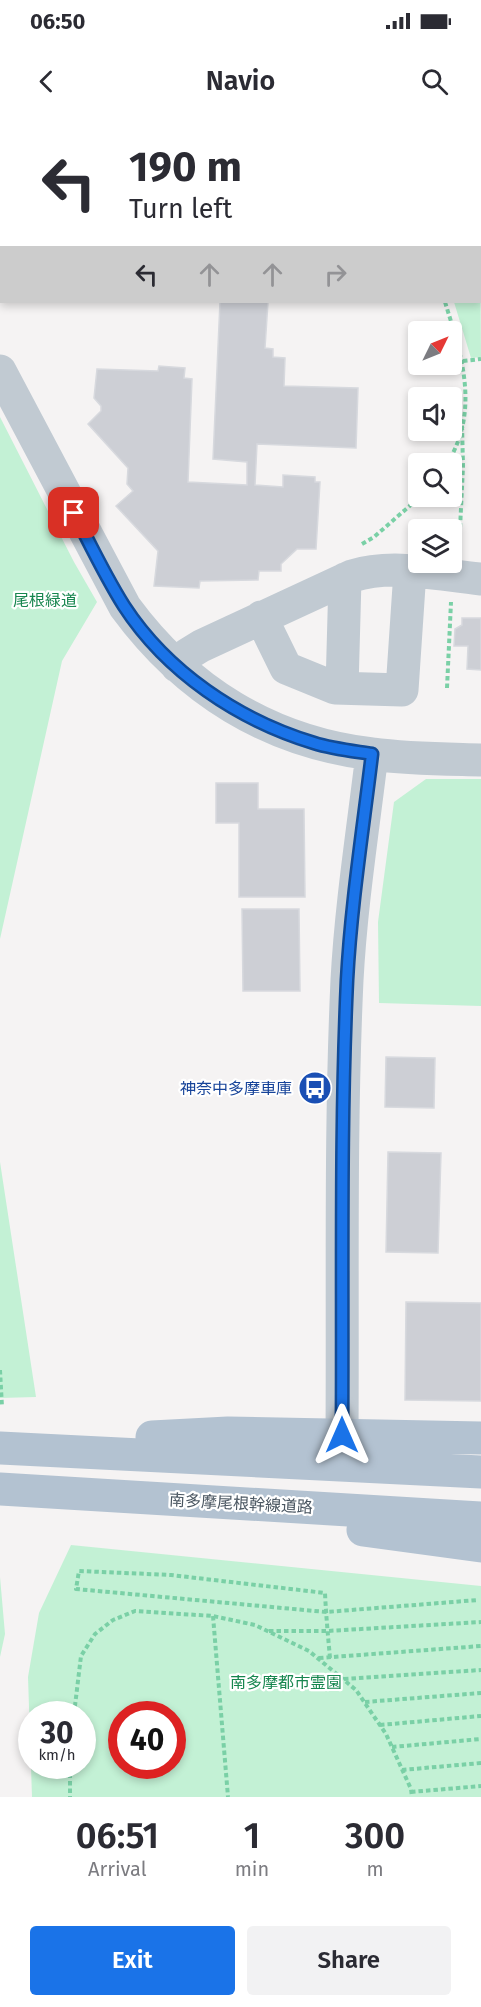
<!DOCTYPE html>
<meta charset="utf-8">
<style>
body{margin:0;font-family:"Fira Sans","Noto Sans JP",sans-serif;background:#f2f2f3;color:#2b2b33;height:100vh;display:flex;flex-direction:column;font-size:22px;white-space:nowrap}
*{box-sizing:border-box;margin:0}
p{font-size:20px;color:#7c7c81}
.icon{flex:none;width:33px;height:33px;fill:none;stroke:currentColor;stroke-width:2;stroke-linecap:round;stroke-linejoin:round}
.map{position:relative;height:1677px;overflow:hidden}
.side{display:flex;flex-direction:column;background:#fff;flex:1}
.side>*{flex:none}
.banner{position:absolute;left:0px;top:0px;width:482px;height:183px;box-shadow:0 3px 9px #0003;background:#fff;color:#2b2b33;overflow:hidden}
.needle{width:39px;rotate:47deg}
.tools{position:absolute;left:408px;top:201px;display:grid;gap:12px}
.tools a{display:grid;place-items:center;width:54px;height:54px;border-radius:6px;background:#fff;box-shadow:0 3px 9px #0003;font-size:30px}
.speed{position:absolute;left:18px;top:1581px;display:flex;gap:12px;font-size:30px;font-weight:700;text-align:center}
.speed>*{display:grid;place-content:center;width:78px;height:78px;border-radius:50%;background:#fff;box-shadow:0 3px 9px #0003;line-height:1}
.speed small{font-size:15px;font-weight:400}
.speed .limit{border:9px solid #d22;background:#fff;color:#111}
.pin{position:absolute;display:grid;place-items:center;width:51px;height:51px;color:#fff;margin:-26px;border-radius:12px;box-shadow:0 3px 9px #0006}
.me{position:absolute;width:66px;margin:-33px;rotate:0deg;stroke-linejoin:round;filter:drop-shadow(0 0 4px #0008)}
.turn{display:flex;align-items:center;gap:21px;height:126px;padding:0 30px;font-size:27px}
.turn .icon{width:78px;height:78px;stroke-width:2.5}
.turn b{display:block;font-size:42px;line-height:51px}
.lanes{display:flex;align-items:center;height:57px;padding:0 30px;background:#0003;justify-content:center;gap:30px;direction:ltr}
.lanes .off{opacity:.35}
.eta{display:flex;justify-content:space-evenly;align-items:center;height:102px;text-align:center}
.eta b{font-size:36px;font-weight:600;line-height:42px}
.primary-button{display:flex;gap:12px;margin-top:auto;padding:12px 30px}
.primary-button a{flex:1;height:69px;border-radius:6px;background:#1a73e8;color:#fff;font-size:24px;font-weight:600;line-height:69px;text-align:center}
.primary-button a+a{background:#f2f2f3;color:#2b2b33}
.status{display:flex;justify-content:space-between;align-items:center;height:42px;padding:0 30px;background:#fff;direction:ltr}
.status svg{height:16px;fill:currentColor}
header{display:flex;justify-content:space-between;align-items:center;height:78px;padding:0 30px;background:#fff;font-size:27px;font-weight:600}
.map>svg:first-child{display:block}
</style>
<div class="status"><b>06:50</b><svg viewBox="0 0 49 12"><path d="M0 12V9h3v3zM5 12V6h3v6zM10 12V3h3v9zM15 12V0h3v12zM26 1h20v11H26zM47 4h2v5h-2z"/></svg></div>
<header><svg class="icon" aria-label="back" viewBox="0 0 24 24"><path d="M15 5l-7 7 7 7"/></svg>Navio<svg class="icon" aria-label="search" viewBox="0 0 24 24"><circle cx="10" cy="10" r="6"/><path d="M15 15l6 6"/></svg></header>
<div class="map">
<svg width="481" height="1677" viewBox="0 0 481 1677">
<rect width="100%" height="100%" fill="#f5f3f3"/>
<!-- green -->
<path fill="#c3f1d5" fill-rule="evenodd" d="M480 104 481 237 471 238 454 182H480Z
M0 297 74 442 97 482 62 541 0 819Z
M426 659H481V886L379 883 378 802 394 682Z
M0 1042 36 1277 0 1278Z
M71 1425 481 1466V1677H32L28 1557 39 1493ZM32 1594H82V1646H32ZM122 1594H172V1646H122Z
M0 1457 5 1514 0 1537Z"/>
<!-- building -->
<path fill="#cdcfd5" stroke="#d7d9de" stroke-width="1.5" d="M0 0H98L2 2V86Z
M141 0H337L339 2H141Z
M480 14H481V107L480 104Z
M220 182H268L265 228 273 229V237L285 238 284 266 358 268 356 328 257 324 255 365 283 367V355L315 357V362H320L316 429H297L281 444V451H259L258 460 200 461 199 468 154 466 158 431 116 386 133 371 127 364 128 348 88 304 101 291V286L94 278 97 249 158 251 159 246 185 248 184 258 192 259 188 362 247 365V342L213 339Z
M462 498H481V550L467 549 468 526H454L455 509 462 505Z
M216 663H258V689H304L305 777H239V703H216Z
M242 789H299L300 871H243Z
M386 937 435 938 434 988 385 987Z
M388 1032 441 1033 438 1133 386 1132Z
M406 1182 481 1183V1281L405 1280Z"/>
<g fill="none" stroke-linecap="round" stroke-linejoin="round">
<!-- path -->
<path stroke="#7ad0a6" stroke-width="4" stroke-dasharray="4.5 3" stroke-linecap="butt" d="M384 0 385 2
M445 182C462 237 480 290 447 344
M463 241 481 239
M362 424 374 417 421 376
M459 430 463 346 462 305
M447 568 451 482
M0 1250 2 1287
M213 1496 228 1677
M269 1511H327L481 1502
M319 1538 481 1526
M330 1538C328 1516 326 1495 325 1473L171 1455 79 1451 76 1469 326 1492 478 1480
M344 1559 481 1550
M365 1582 481 1573
M74 1594 81 1536 95 1514 113 1500 135 1491 213 1496 255 1505 309 1531 356 1570 386 1614 411 1669 412 1677
M380 1605 481 1596
M392 1627 481 1619
M70 1646V1677
M402 1650 481 1643
M411 1672 481 1666"/>
<!-- minor -->
<path stroke="#c1cad2" stroke-width="33" d="M0 251 125 487C186 570 269 622 372 634 408 639 445 639 481 640
M261 497 286 548 335 568 402 570 410 451
M177 546 188 534 201 526 352 456C394 443 439 455 481 459
M342 568 345 459
M342 1315C343 1164 340 1012 347 860 351 785 363 709 372 634"/>
<!-- major -->
<path stroke="#b3c2d1" stroke-width="33" d="M152 1317 228 1313 481 1318
M0 1328 481 1352
M0 1369 481 1398
M363 1410 481 1426"/>
</g>
<g fill="none" stroke-linecap="round" stroke-linejoin="round">
<!-- route casing -->
<g stroke="#114b97" stroke-width="15">
<path id="route" d="M74 393C90 424 105 456 124 486 167 552 238 600 314 623 333 629 353 631 372 634 363 709 351 785 347 860 340 1012 343 1164 342 1315"/>
</g>
<!-- route -->
<use href="#route" stroke="#1a73e8" stroke-width="10"/>
</g>
<!-- icons -->
<defs>
<g id="bus-disc" transform="scale(1.725)"><circle r="9.5" fill="#1a4fb4" stroke="#fff"/><path d="M-5-6H5V4H4V6H2V4H-2V6H-4V4H-5ZM-3.5-4V0h7V-4ZM-3.5 1.2v1.5H-2V1.2ZM2 1.2v1.5H3.5V1.2Z" fill="#fff"/></g>
</defs>
<g fill-rule="evenodd">
<use href="#bus-disc" x="315" y="968"/>
</g>
<g text-anchor="middle" stroke-width="4.5" stroke-linejoin="round" paint-order="stroke">
<!-- park labels -->
<g font-size="16" fill="#17864f" stroke="#fff">
<text x="45" y="486">尾根緑道</text>
<text x="286" y="1568">南多摩都市霊園</text>
</g>
<!-- transit labels -->
<g font-size="16" fill="#164399" stroke="#fff" text-anchor="end">
<text x="292" y="974">神奈中多摩車庫</text>
</g>
<!-- street labels -->
<g font-size="16" fill="#4a5661" stroke="#fff">
<text transform="translate(241 1383) rotate(3)" y="6">南多摩尾根幹線道路</text>
</g>
</g>
</svg>
<div class="tools">
<a><svg class="needle" viewBox="-14 -14 28 28"><path d="M0-13l5 13h-10z" fill="#e53935"/><path d="M0 13l5-13h-10z" fill="#7c7c81"/></svg></a>
<a><svg class="icon" aria-label="sound" viewBox="0 0 24 24"><path d="M4 9h4l5-4v14l-5-4H4zM17 9q2 3 0 6"/></svg></a>
<a><svg class="icon" aria-label="search" viewBox="0 0 24 24"><circle cx="10" cy="10" r="6"/><path d="M15 15l6 6"/></svg></a>
<a><svg class="icon" aria-label="layers" viewBox="0 0 24 24"><path d="M12 4l9 5-9 5-9-5zM3 14l9 5 9-5"/></svg></a>
</div>
<div class="speed"><div>30<small>km/h</small></div><div class="limit">40</div></div>
<div class="pin" style="left:74px;top:393px;background:#d93025"><svg class="icon" aria-label="arrive" viewBox="0 0 24 24"><path d="M6 21V4h12l-3 4 3 4H6"/></svg></div>
<svg class="me" style="left:342px;top:1315px" viewBox="-20 -20 40 40"><path d="M0-17L14 15 0 8-14 15z" fill="#1a73e8" stroke="#fff" stroke-width="4"/></svg>
<div class="banner">
<div class="turn"><svg class="icon" aria-label="left" viewBox="0 0 24 24"><path d="M17 20v-9H6M10 6l-5 5 5 5"/></svg><div><b>190 m</b>Turn left</div></div>
<div class="lanes"><svg class="icon" aria-label="left" viewBox="0 0 24 24"><path d="M17 20v-9H6M10 6l-5 5 5 5"/></svg><svg class="icon off" aria-label="ahead" viewBox="0 0 24 24"><path d="M12 20V5M6 11l6-6 6 6"/></svg><svg class="icon off" aria-label="ahead" viewBox="0 0 24 24"><path d="M12 20V5M6 11l6-6 6 6"/></svg><svg class="icon off" aria-label="right" viewBox="0 0 24 24"><path d="M7 20v-9h11M14 6l5 5-5 5"/></svg></div>
</div>
</div>
<section class="side">
<div class="eta">
<div><b>06:51</b><p>Arrival</p></div>
<div><b>1</b><p>min</p></div>
<div><b>300</b><p>m</p></div>
</div>
<div class="primary-button"><a>Exit</a><a>Share</a></div>
</section>
